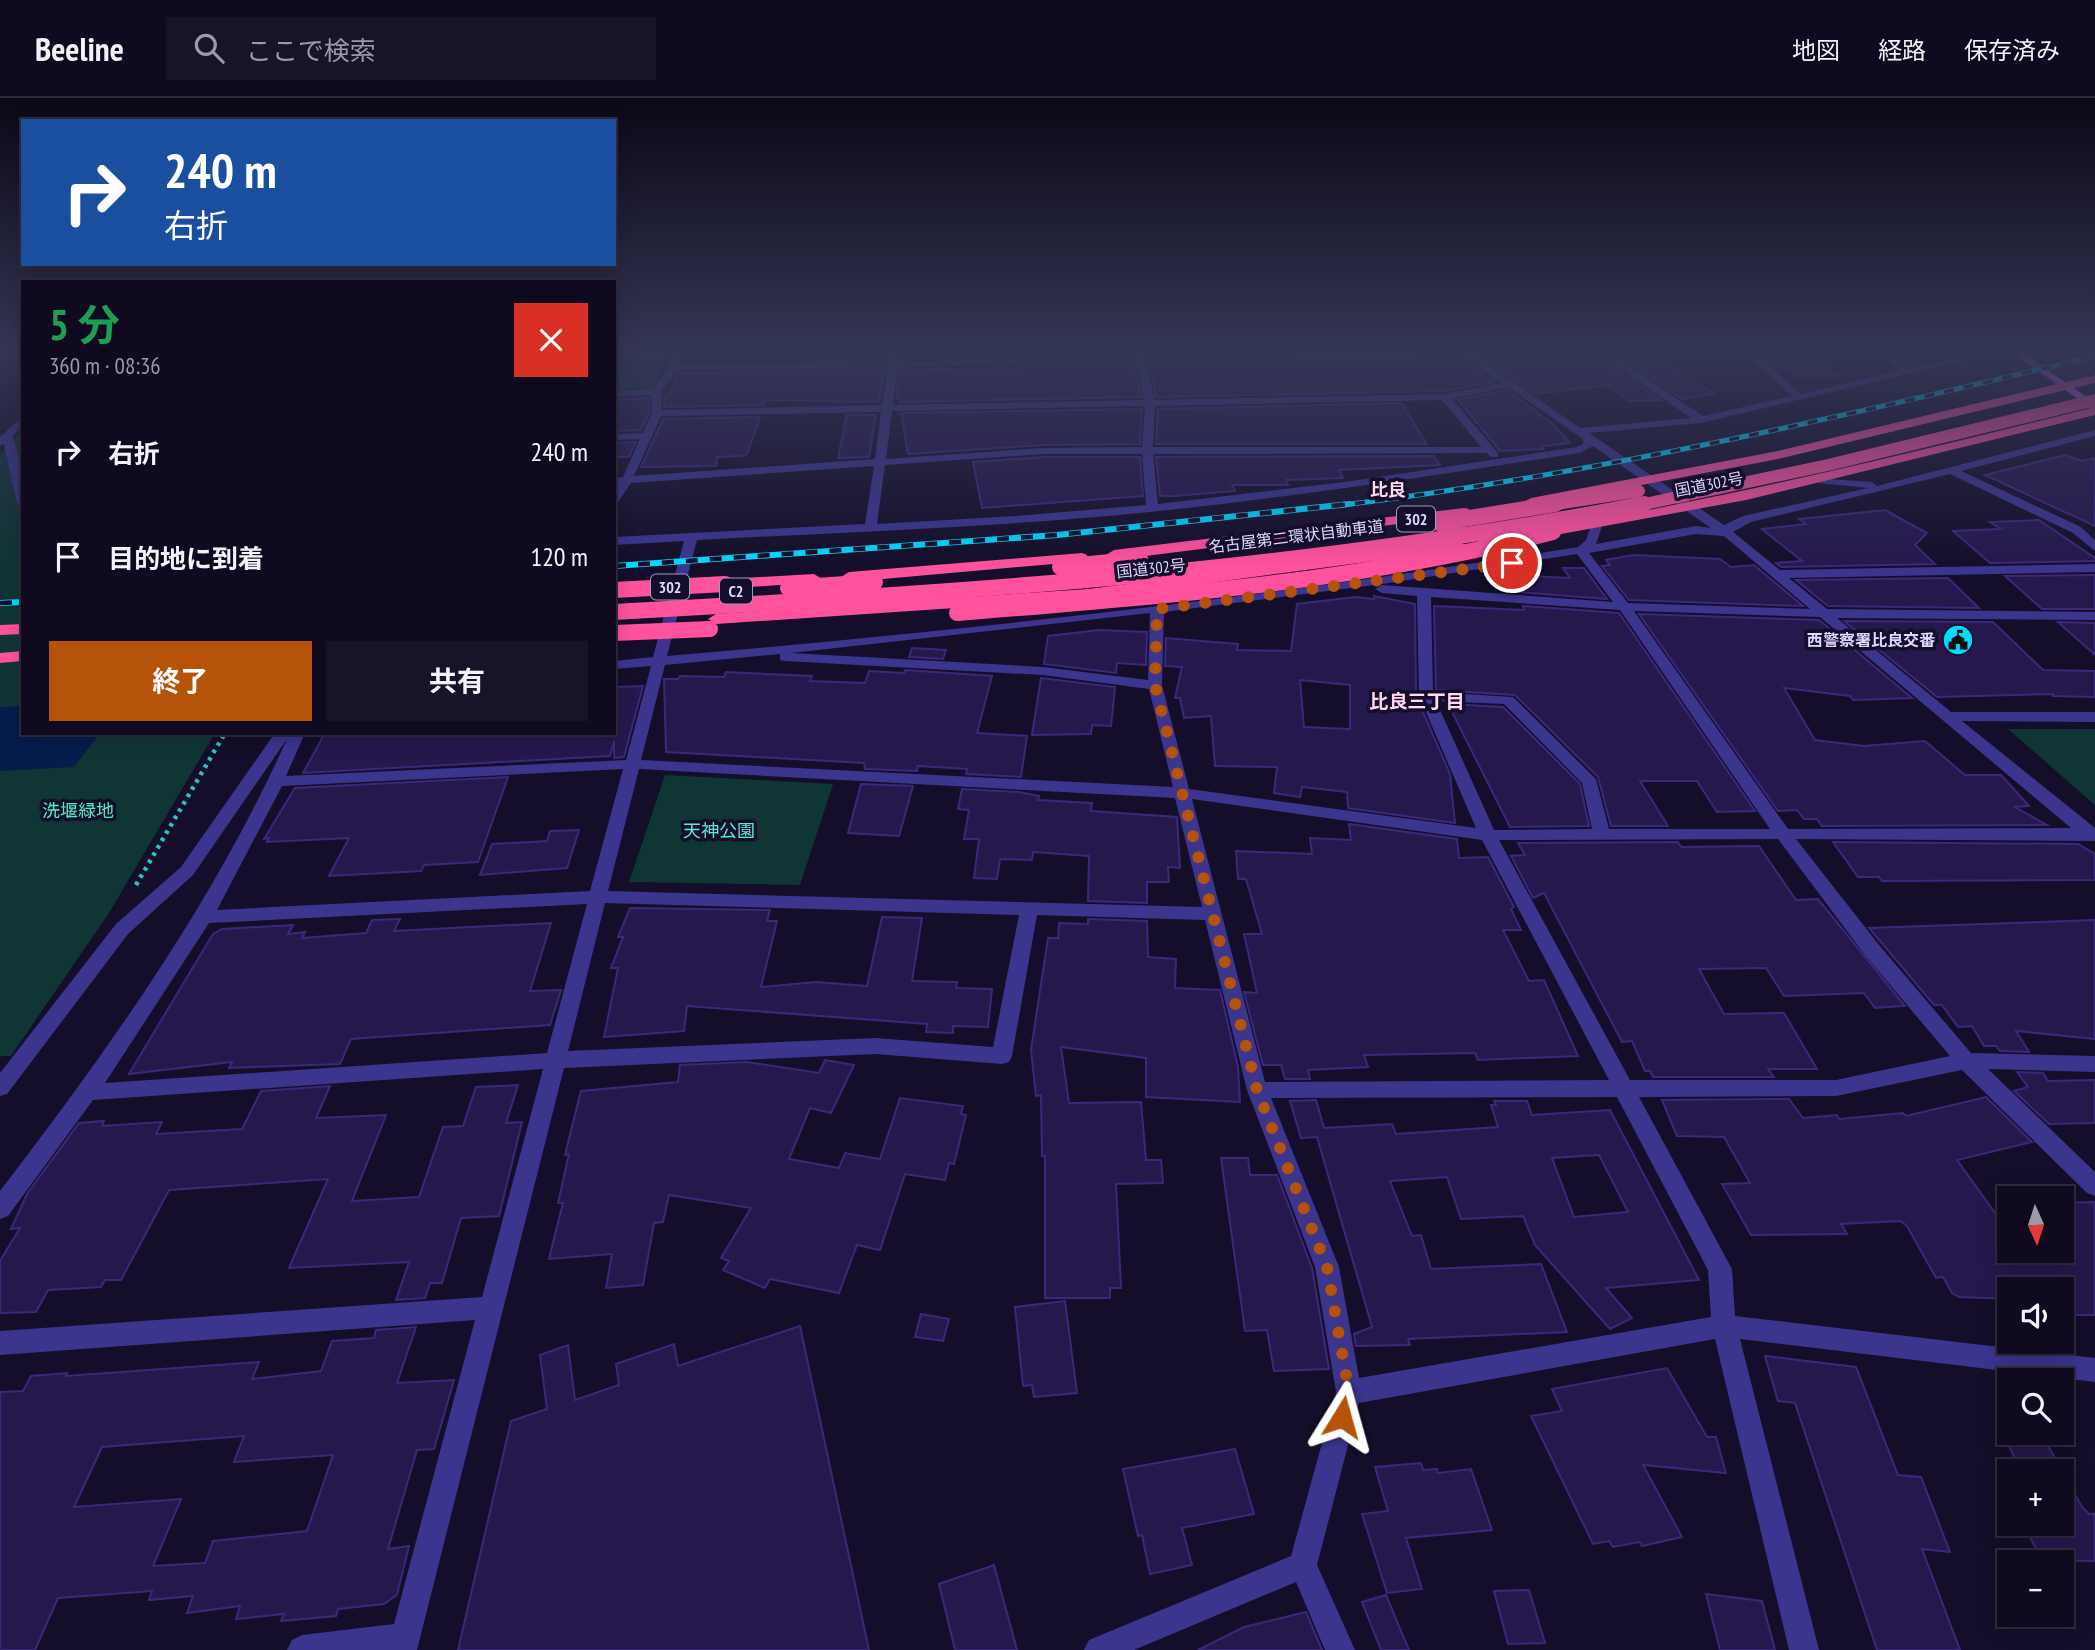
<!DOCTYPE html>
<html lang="ja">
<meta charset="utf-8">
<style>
body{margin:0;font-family:"PT Sans Narrow","Noto Sans JP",sans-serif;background:#181329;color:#f1f3f6;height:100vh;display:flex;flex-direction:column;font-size:26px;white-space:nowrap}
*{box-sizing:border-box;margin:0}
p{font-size:23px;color:#9b9aa5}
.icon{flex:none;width:38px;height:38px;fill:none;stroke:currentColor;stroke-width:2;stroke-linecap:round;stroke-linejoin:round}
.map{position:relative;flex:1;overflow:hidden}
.sheet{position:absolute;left:21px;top:182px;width:595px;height:455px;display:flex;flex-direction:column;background:#0f0a20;border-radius:0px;box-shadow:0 4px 18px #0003,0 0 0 2px #2f2b3e}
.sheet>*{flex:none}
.hud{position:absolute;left:21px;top:21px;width:595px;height:147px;border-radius:0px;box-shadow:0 4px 18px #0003,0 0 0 2px #2f2b3e;background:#1a4fa0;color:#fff;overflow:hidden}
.needle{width:46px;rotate:177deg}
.buttons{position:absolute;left:1997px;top:1088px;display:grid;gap:14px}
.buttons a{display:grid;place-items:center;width:77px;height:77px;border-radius:0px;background:#0f0a20;box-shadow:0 4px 18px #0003,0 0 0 2px #2f2b3e;font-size:35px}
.pin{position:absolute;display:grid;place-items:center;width:60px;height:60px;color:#fff;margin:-30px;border:4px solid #fff;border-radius:50%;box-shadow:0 2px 7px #0007}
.me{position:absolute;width:77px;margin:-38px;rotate:8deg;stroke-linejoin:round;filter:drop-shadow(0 0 5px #0008)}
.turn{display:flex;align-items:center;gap:24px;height:147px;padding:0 28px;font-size:32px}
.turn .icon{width:91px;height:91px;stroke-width:2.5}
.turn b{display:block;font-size:49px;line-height:60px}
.round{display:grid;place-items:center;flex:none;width:74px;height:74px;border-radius:0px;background:#181329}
.head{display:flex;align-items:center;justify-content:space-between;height:119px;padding:0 28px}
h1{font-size:42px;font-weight:700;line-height:52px;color:#1e9e55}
.button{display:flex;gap:14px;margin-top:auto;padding:14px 28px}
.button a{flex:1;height:80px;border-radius:0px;background:#b45309;color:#fff;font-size:28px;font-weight:700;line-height:80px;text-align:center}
.button a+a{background:#181329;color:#f1f3f6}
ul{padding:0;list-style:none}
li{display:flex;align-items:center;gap:21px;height:105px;padding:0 28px}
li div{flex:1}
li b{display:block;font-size:26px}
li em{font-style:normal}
header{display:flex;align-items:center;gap:42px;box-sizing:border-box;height:98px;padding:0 35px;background:#0f0a20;border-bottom:2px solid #2f2b3e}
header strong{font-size:33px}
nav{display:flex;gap:38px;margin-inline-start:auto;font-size:24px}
.search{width:490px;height:63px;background:#181329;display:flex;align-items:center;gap:18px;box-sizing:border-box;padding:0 24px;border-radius:0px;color:#9b9aa5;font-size:26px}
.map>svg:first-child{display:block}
</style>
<header>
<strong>Beeline</strong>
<div class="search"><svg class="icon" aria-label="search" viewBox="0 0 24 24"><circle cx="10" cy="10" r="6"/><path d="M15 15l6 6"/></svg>ここで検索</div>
<nav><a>地図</a><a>経路</a><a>保存済み</a></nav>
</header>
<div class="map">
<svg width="2095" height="1552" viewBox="0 0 2095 1552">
<rect width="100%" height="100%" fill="#140e2a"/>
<!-- green -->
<path fill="#103535" d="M614 251H669L654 290 614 292Z
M23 331V635H215L109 815 11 958H0V357Z
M2008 631H2095V707Z
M665 677 833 686 800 787 629 784Z"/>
<!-- water -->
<path fill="#051c4c" d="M23 608V635H100L74 669 0 673V609Z"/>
<!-- building -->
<path fill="#25184d" stroke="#3c287b" stroke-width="2" fill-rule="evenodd" d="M866 251 865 255 887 257 886 260 684 263 687 254Z
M931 251H1036L1039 259 901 260 902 256H931Z
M1220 251 1251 254 1444 253 1222 256Z
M1586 251 1661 302 1629 303 1608 287 1535 296 1485 262Z
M1765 251H1806L1839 278H1796Z
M1644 253 1714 296 1683 301 1614 255Z
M1451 264H1466L1494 284 1445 293 1156 299 1150 268Z
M1095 268H1135L1141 299 899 304 897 295 899 272Z
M884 272 879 304 765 302 764 307 664 309V299H668L678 275Z
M1507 292 1553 326 1570 345 1542 348 1544 351 1500 353 1458 302Z
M649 300V315L641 332 614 333V302Z
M1401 305 1427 346H1156L1158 311Z
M1142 311 1140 346 1043 347 908 356 901 315Z
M847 317H876L869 359 838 360Z
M760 319 747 356 742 358 717 359 716 368 641 369 663 321Z
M636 344 629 359H614V345Z
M2065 357 2082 363 2095 360V428L1985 377Z
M1434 358 1440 367 1339 372 1343 380 1286 382 1288 387H1232L1235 393 1175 398H1160L1156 359Z
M1043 359H1140L1143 398 982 410 973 364Z
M1885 412 1927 435 1915 447 1935 466 1781 469 1776 465 1802 463 1762 431 1806 426 1799 421Z
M2039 422 2095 460V463L1990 465 1953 433 2001 431 1990 424Z
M1633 457 1720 461 1731 469 1754 467 1803 508 1629 502 1602 468 1610 467 1606 462Z
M1563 470H1584L1607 501 1518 494 1511 477 1570 480Z
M2095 477V511H2042L2005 478Z
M1948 480 1979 510 1828 508 1796 482Z
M1374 498 1415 506 1416 598 1450 676 1455 725 1348 710 1347 694 1302 689 1300 699 1274 695 1277 669 1215 668 1211 618 1184 620 1180 600H1175L1182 569 1165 568 1166 540 1238 546 1237 552 1291 553 1297 506 1355 499 1374 501ZM1300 582 1350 587V631L1304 629Z
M1434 508 1524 512 1523 508 1619 515 1755 713 1717 714 1697 683H1640L1668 728H1611L1598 679 1515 597 1436 592Z
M1639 516 1819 522 1912 600 1853 602 1850 598 1784 590 1815 642 1864 648 1925 643 1965 677H2001L2029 708 2015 709 2047 727 1822 728 1817 721H1804L1797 712 1778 713Z
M1844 523 1993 524 2043 572 2095 573V599L2053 598V596L1937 599Z
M2058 524 2095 525V557Z
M1099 532 1147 534 1146 567 1117 565 1116 575 1044 566 1048 538Z
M912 550 946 552 943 561 909 559Z
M905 572 992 578 977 635 1027 638 1021 679 966 676 967 671 918 668 917 673 865 671 864 665 666 654 664 581H678L680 578 724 579 726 574 812 578 810 583 865 585 869 573 904 575Z
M1041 580 1115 589 1111 628 1092 627 1091 636 1032 637Z
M643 588 624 659 614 660V643L610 658 303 675 325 635H614V589Z
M1448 606 1503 609 1580 686 1589 728 1510 729Z
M508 679 478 764 424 767 421 773 329 778 349 740 267 744 269 740 264 741 295 690Z
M861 686 913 688 899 738 848 735Z
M962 691 1019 694 1039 698 1038 702 1092 705 1091 713 1177 719 1180 770 1168 769 1169 784H1147V805L1088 803 1089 758 1033 754 1032 762 1000 761 997 781 974 780 979 741H964L969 712 958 711Z
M1349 726 1457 741 1459 760 1488 759 1514 809 1511 811 1521 832H1503L1529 883 1544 882 1578 958 1478 962 1475 955 1364 957 1368 969 1308 972 1310 981H1285L1281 967H1263L1244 894 1257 895 1244 836H1262L1246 781H1238L1236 753 1312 756 1310 740 1351 742Z
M579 732 567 770 480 777 492 746 547 743 550 733Z
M1678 744 1681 749 1759 748 1796 802 1818 801 1905 908 1875 910 1864 895 1784 898 1766 870 1699 871 1724 916 1784 915 1817 971H1768L1774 979H1653L1650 973H1645L1632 943 1622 944 1544 795 1533 800 1511 758 1525 757 1518 745Z
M1833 744 2078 746 2095 756V782L1882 783 1879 779H1858Z
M630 810 770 812 767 823H777L761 889 816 884 867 888 882 819 922 820 912 883 957 884 956 890 992 891 988 929 953 928V935L926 934 927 926 687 908 684 933 604 939 618 870H611L623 839H618Z
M400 821 394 833 551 825 530 893 561 892 550 927 351 941 340 966 229 970 232 964 129 976 213 836 222 831 293 827 288 836 305 834 302 840 366 835 372 822Z
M1088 821 1147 823 1148 859 1176 861 1175 890 1220 892 1238 969 1240 1004 1146 999V960L1061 949 1069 1005 1141 1004 1146 1062H1161L1163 1085 1116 1086 1121 1190H1110V1200H1045V1058H1042L1041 997 1036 998 1031 952 1048 840H1058L1059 825 1088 826Z
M2095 822V941L2016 933 2029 954 2000 953 1996 948H1984L1972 928 1958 929 1942 907H1934L1869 830Z
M825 962 854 967 831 1015 810 1010 789 1061 839 1070 845 1055 880 1061 900 1000 963 1008 961 1016 966 1017 954 1066 949 1065 945 1082 905 1076 880 1152 857 1147 839 1195 770 1181 765 1190 723 1172 729 1163 721 1160 751 1110 669 1097 663 1124 654 1125 643 1187 606 1190 612 1156 549 1161 563 1105H558L569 1056 565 1057 581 993 678 984 680 967 747 964 819 975Z
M2017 974 2043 975 2048 983 2095 982V1025L2049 1026 2014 993 2028 989Z
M518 987 506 1025 522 1024 499 1118 461 1120 442 1185H430L425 1200 396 1202 409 1164 289 1170 328 1081 169 1092 121 1182H105L101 1189 48 1192 36 1214 0 1215V1163L20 1130 11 1131 27 1096 79 1025 104 1023 102 1028 162 1024 156 1036 242 1031 261 993 330 988 316 1020 386 1017 352 1103 419 1099 443 1029 463 1028 476 989Z
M1986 999 2032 1044 1957 1062 1998 1119 2009 1118V1153H2062V1105L2095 1104V1217H2074L2068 1210H2063L2062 1192H2009V1201L1959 1199 1952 1195 1943 1179 1936 1180 1907 1128 1900 1123 1841 1126 1847 1136 1751 1137 1722 1086 1750 1085 1724 1039 1677 1038 1662 1002 1789 1001 1803 1020 1837 1017 1839 1021 1903 1015 1906 1018Z
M1316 1002 1324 1030 1392 1026 1396 1036 1498 1029 1491 1007H1496L1494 1003H1527L1532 1017 1610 1012 1699 1182 1606 1190 1632 1220 1610 1231 1535 1147 1523 1118 1461 1121 1447 1079 1390 1083 1412 1138 1421 1137 1431 1171 1541 1166 1567 1234 1408 1241 1410 1247 1356 1248 1354 1236 1372 1229 1317 1039 1301 1040 1290 1003ZM1599 1057 1628 1114 1574 1119 1552 1060Z
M1221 1060H1248L1250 1077H1277L1312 1170 1329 1271 1274 1273 1267 1232 1245 1233Z
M1065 1203 1077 1295 1034 1299 1032 1287 1023 1288 1015 1209Z
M921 1216 949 1221 943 1243 915 1239Z
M800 1228 869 1552H458L511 1323 547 1311 540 1257 568 1247 575 1302 619 1287 616 1266 674 1246 678 1268Z
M416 1229 397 1285 454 1282 434 1351 417 1352 388 1451 409 1448 397 1497 384 1506 338 1511 336 1518 281 1523 284 1516 236 1521 240 1508 187 1515 193 1498 149 1502 152 1493 58 1500 35 1552H0V1294L23 1293 31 1278 67 1275 66 1278 259 1264 252 1281 321 1273 332 1243 374 1240 376 1232ZM244 1338 234 1364 333 1357 307 1433 213 1443 205 1465 153 1468 181 1401 74 1409 102 1349Z
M1765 1258 1856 1269 1898 1377 1921 1379 1950 1454 1922 1451 1960 1552H1877L1795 1305 1778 1303Z
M1667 1270 1707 1339H1716L1726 1375 1643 1367 1682 1439 1642 1448 1640 1444 1613 1449 1609 1443 1593 1446 1531 1318 1562 1313 1552 1291Z
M2002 1335H2041L2082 1409 2089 1416H2095V1463L2042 1462 2023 1426H2062V1374H2022Z
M1235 1351 1254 1416 1182 1430 1192 1467 1150 1476 1142 1437 1138 1438 1123 1371Z
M1421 1365 1423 1372 1437 1371 1438 1375 1471 1371 1492 1432 1406 1440 1422 1491 1387 1495 1362 1416 1388 1413 1375 1369Z
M994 1467 1017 1552H955L939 1486Z
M1529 1492 1545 1545 1508 1546 1494 1493Z
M1706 1496 1762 1503 1775 1552H1720Z
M1386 1497 1409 1552H1381L1362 1504Z
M1306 1514 1322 1552H1198L1244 1529Z"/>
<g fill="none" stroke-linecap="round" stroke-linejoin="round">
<!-- path -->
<path stroke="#24c6c4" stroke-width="4.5" stroke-dasharray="3.5 5" stroke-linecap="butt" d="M136 787 225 635"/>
<!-- minor -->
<path fill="#3c358e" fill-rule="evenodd" d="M1 251H11L0 261Z
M676 251H686L680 266 889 263 890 251H900L898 263 1136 260 1134 251H1144L1145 260 1462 255 1537 251 1478 260 1580 330 1691 320 1592 251H1603L1703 318 1792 298 1740 251H1750L1801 296 1900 273 1873 251H1883L1909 271 1994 251H2012L1701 325 1589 335 1724 427 1743 418 1868 390 1819 385 1813 382 1815 380 1872 384 1877 388 2095 332V338L1961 373 2081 429 2095 442V453L2073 435 1950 376 1751 424 1733 434 1780 472 2095 466V474L1789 480 1827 511 2095 514V522L1837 520 1951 614H2095V624L1962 623 2095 730V743L1796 741 1879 847 1971 955 2095 958V974L1988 971 2095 1074V1098L2087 1095 1962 972 1836 998 1639 999 1732 1171 1735 1218 2095 1260V1284L1740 1241 1819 1552H1789L1715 1241 1359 1305 1317 1467 1355 1552H1325L1296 1484 1134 1552H1084L1089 1542 1291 1458 1336 1294 1315 1169 1247 992 1205 822 1037 817 1012 958 1009 964 1002 966 875 956 564 970 417 1552H287L292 1542 302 1537 394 1526 475 1222 0 1257V1233L482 1199 543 971 93 1002 8 1118 0 1121V1093C110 949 212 807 287 641L193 777 128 836 7 996 0 998V975L116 826 181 769 275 635H305L286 678 626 662 651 568 614 571V563L653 559 684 443 614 447V439L865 426 874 368 631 385 618 404 614 405V393L619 386H614V380L623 379 640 341 614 342V336L643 335 652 315 651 297 614 299V293L653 291 669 269ZM1467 261 1501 285 1445 296 1154 302 1147 265ZM1137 265 1144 302 893 307 897 269ZM888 269 882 307 662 312 661 294 677 272ZM1508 289 1583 341V346L1577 349 1352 383 1158 406 1153 356 1487 355 1490 359H1498V355L1452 301ZM1442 302 1481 349H1153L1155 308ZM1145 308 1142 349 1043 350 886 361 892 313ZM881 314 875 361 634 378 661 318ZM1593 348 1711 430 1696 428 1596 446 1602 428 1596 424 1592 425 1586 442 1578 449C1277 498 972 532 667 558L697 442C848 434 999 429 1150 414 1294 399 1437 377 1580 355ZM1043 356H1142L1146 407 1016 418 877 426 885 367ZM1696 436 1724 438 1810 511 1628 505 1589 455ZM1577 456 1613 504 1382 487 1375 491 1382 495 1417 498 1419 598 1476 730 1189 691 1162 587 1164 514 1382 486ZM1431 499 1620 512 1770 731H1609L1596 681 1513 599 1433 594ZM1634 513 1820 519 2071 730 1788 731ZM1150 515 1148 582 1043 569 791 555ZM780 556V562L785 563 1043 577 1149 591 1173 689 641 662 665 567ZM1436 603 1504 606 1582 685 1592 731 1494 732ZM623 671 590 793 217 812 282 688ZM639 671 1175 700 1202 809 608 793ZM1192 701 1482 742 1609 982 1265 984ZM1778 741 1865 857 1950 958 1836 982H1630L1499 742ZM605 805 1019 817 993 949 875 940 568 953ZM587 806 547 955 105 985 209 825ZM1617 999 1708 1172 1711 1219 1359 1280 1339 1169 1271 1000Z
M23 318V327L13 338 23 379V408L17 405 4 346 0 347V339Z"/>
<!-- major -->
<path fill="#ca5eff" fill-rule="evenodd" d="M2007 251H2018L2095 305V313Z"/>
<!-- highway -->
<path fill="#ff529e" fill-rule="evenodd" d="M2095 277V285L1778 361 1531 408 1524 404 1531 400 1778 353Z
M2095 309V317L1746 402 1534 441 1527 437 1534 433C1723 401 1909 356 2095 309Z
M1464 410 1469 411V417L1114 462 1106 457 1114 452Z
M1460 444 1467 448 1465 451 1088 501 716 526 708 521 716 516 1088 491Z
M1082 455 1087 457V463L849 484 841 479 849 474Z
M814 476 822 481 819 484 725 491 717 486 725 481Z
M23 526V536L0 537V527Z
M23 553V563L0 565V555Z"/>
<!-- rail-far1 casing -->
<g stroke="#03dbff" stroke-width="5">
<path id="rail-far1" d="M1335 408C1592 377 1843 319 2095 258"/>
</g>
<!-- rail casing -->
<g stroke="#03dbff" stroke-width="6">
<path id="rail" d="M614 468 1057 437 1349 406
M0 505 23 504"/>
</g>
<!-- rail-far1 -->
<use href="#rail-far1" stroke="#140e2a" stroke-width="3.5" stroke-dasharray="10" stroke-linecap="butt"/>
<!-- rail -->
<use href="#rail" stroke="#140e2a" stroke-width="4.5" stroke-dasharray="12" stroke-linecap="butt"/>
<!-- highway-bridge-far1 -->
<path stroke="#ff529e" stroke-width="12" d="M1544 408 1639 393
M1635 408 1828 367 2095 302"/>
<!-- highway-bridge -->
<path stroke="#ff529e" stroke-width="16" d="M1439 425 1555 406
M1060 469 1140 461
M788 490 875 484
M614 492 725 486
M614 514C958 495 1305 473 1644 406
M957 515C1156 499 1359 484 1553 434
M614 535 710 531"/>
</g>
<!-- sky -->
<linearGradient id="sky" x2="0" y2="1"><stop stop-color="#0b0817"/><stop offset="0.54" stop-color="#343655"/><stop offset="1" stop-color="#343655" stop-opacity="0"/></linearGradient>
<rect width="2095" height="469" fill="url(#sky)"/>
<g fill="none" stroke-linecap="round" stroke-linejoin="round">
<!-- route -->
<path stroke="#b45309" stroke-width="12" stroke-dasharray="0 21.6" d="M1342 1319 1349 1294 1327 1169 1257 992 1155 587 1157 511 1512 465"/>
</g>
<!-- icons -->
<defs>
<g id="civic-disc" transform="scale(1.575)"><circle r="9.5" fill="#03dbff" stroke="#140e2a"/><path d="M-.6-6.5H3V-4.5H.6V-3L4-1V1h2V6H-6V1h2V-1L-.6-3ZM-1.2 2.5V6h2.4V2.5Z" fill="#111"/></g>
</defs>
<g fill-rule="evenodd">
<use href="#civic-disc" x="1958" y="542"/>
</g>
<g text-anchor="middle" stroke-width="7" stroke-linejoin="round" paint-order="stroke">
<!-- far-street labels -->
<g font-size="16" fill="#ded7ff" stroke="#140e2a">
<text transform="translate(1709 386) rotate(-11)" y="6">国道302号</text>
<text transform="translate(1296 438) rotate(-7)" y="6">名古屋第二環状自動車道</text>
<text transform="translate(1151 470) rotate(-6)" y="6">国道302号</text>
</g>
<!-- shield labels -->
<g fill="#140e2a" stroke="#a19bbf" stroke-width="2">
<rect x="1397" y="408.5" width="38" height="25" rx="5"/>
<rect x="651" y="476.5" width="38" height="25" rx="5"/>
<rect x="720" y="480.5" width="32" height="25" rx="5"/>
</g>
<g font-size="16" font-weight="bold" fill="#ded7ff">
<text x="1416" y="427">302</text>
<text x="670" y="495">302</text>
<text x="736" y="499">C2</text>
</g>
<!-- far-poi labels -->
<g font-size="16" font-weight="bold" fill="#ded7ff" stroke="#140e2a" text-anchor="end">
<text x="1935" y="548">西警察署比良交番</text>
</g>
<!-- far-quarter labels -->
<g font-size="18" font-weight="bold" fill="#ffd9f0" stroke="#140e2a">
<text x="1388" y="398">比良</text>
</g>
<!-- park labels -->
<g font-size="18" fill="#57ebcd" stroke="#140e2a">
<text x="78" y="719">洗堰緑地</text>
<text x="719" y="739">天神公園</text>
</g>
<!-- neighbourhood labels -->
<g font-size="19" font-weight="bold" fill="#ffd9f0" stroke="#140e2a">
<text x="1417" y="610">比良三丁目</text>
</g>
</g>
</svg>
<div class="buttons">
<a><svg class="needle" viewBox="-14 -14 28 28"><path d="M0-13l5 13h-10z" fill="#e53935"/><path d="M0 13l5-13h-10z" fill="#9b9aa5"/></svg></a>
<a><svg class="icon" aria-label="sound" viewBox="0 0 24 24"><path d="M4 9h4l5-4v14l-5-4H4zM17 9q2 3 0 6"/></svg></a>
<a><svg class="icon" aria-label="search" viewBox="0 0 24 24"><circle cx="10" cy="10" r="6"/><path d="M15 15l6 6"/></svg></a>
<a>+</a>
<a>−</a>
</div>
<div class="pin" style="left:1512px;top:465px;background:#d93025"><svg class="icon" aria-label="arrive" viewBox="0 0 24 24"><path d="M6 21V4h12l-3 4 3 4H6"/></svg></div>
<svg class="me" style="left:1342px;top:1319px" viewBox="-20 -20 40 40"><path d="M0-17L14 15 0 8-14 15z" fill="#b45309" stroke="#fff" stroke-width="4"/></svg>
<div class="hud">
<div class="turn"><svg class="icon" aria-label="right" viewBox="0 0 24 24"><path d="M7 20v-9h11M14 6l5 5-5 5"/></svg><div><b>240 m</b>右折</div></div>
</div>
<section class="sheet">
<div class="head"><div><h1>5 分</h1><p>360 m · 08:36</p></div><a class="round" style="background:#d93025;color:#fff"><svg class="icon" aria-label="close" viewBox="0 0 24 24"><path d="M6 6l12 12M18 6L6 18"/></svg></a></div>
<ul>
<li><svg class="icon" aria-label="right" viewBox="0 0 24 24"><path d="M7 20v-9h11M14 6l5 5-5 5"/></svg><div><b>右折</b></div><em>240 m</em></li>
<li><svg class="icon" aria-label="arrive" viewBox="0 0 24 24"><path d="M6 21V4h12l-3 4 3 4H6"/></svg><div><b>目的地に到着</b></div><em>120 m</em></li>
</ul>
<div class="button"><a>終了</a><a>共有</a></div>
</section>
</div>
